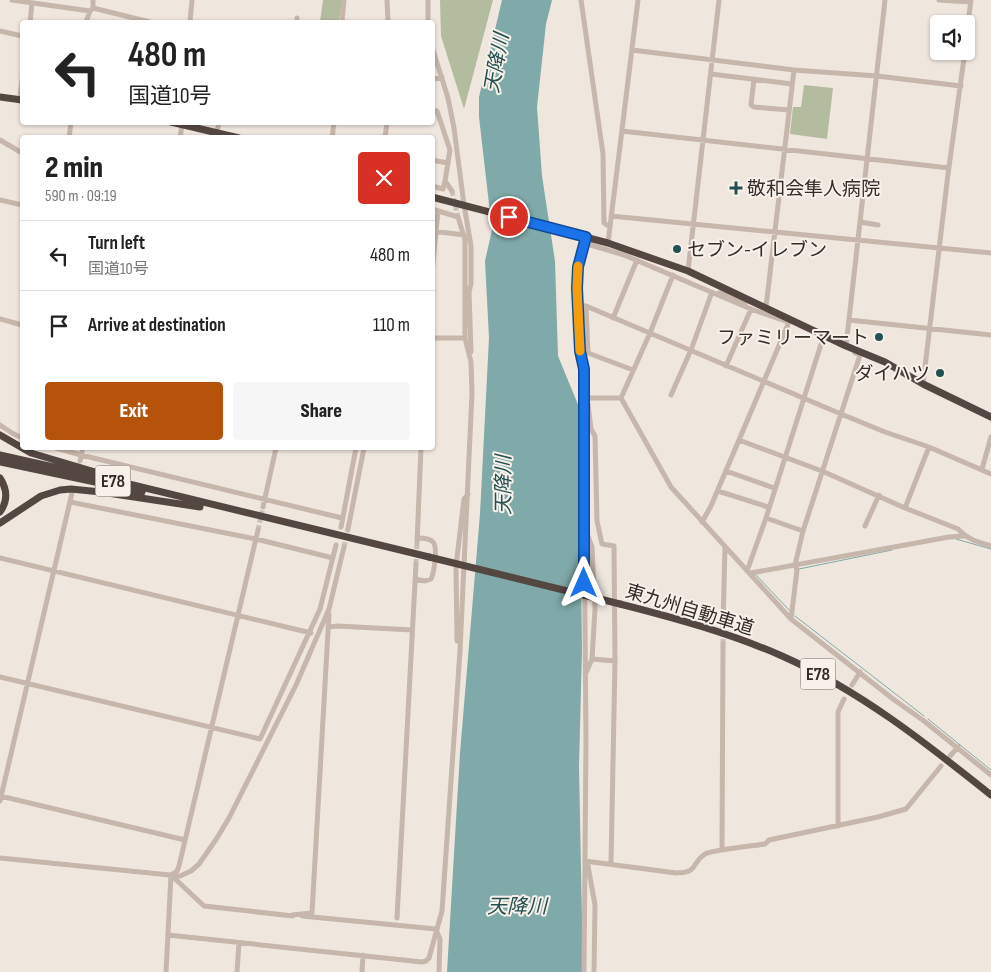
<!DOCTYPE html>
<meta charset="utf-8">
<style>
body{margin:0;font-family:"Sofia Sans Condensed","Noto Sans JP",sans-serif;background:#f6f6f6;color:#222;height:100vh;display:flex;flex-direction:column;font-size:19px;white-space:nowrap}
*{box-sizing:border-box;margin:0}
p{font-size:16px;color:#767676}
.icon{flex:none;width:28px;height:28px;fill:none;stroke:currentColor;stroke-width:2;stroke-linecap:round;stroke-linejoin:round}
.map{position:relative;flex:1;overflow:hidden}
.panel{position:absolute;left:20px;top:135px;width:415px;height:315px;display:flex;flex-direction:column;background:#fff;border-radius:5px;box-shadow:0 1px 4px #0004}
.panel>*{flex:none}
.hud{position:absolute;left:20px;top:20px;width:415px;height:105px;border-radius:5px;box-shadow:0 1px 4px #0004;background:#fff;color:#222;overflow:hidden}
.buttons{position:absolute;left:930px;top:15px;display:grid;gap:10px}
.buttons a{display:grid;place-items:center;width:45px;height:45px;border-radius:5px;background:#fff;box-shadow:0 1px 4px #0004;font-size:25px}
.pin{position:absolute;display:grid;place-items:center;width:42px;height:42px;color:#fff;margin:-21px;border:2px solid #fff;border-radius:50%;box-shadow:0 1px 5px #0007}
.me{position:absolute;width:55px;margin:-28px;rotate:0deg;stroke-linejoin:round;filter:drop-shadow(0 0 4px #0008)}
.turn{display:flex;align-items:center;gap:18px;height:105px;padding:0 25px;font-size:22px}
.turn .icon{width:65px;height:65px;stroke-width:2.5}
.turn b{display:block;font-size:35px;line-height:42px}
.round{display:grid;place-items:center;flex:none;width:52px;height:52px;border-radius:5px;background:#f6f6f6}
.overview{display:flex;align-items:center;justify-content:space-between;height:85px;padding:0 25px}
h1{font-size:30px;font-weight:800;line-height:38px}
.button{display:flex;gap:10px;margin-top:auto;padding:10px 25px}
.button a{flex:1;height:58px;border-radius:5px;background:#b45309;color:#fff;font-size:20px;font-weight:800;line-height:58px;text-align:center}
.button a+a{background:#f6f6f6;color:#222}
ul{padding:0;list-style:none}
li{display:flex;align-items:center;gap:15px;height:70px;padding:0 25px;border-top:1px solid #e0e0e0}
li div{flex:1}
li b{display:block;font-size:19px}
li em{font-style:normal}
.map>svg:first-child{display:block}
</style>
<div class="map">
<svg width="991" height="972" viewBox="0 0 991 972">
<rect width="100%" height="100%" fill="#efe6de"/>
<!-- green -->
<path fill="#b4bca0" d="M323 0H342L339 22H320Z
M440 0H493L464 109 441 36Z
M804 85 833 88 827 139 790 134 793 107H801Z"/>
<!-- water -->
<path fill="#80a9a9" d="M502 0H552L546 24 537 107 542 176 555 261 558 356 579 407 582 651 579 766 583 972H447L460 753 480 514 489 338 485 261 492 230 479 117V97Z"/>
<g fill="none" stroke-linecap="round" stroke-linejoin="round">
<!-- stream -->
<path stroke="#80a9a9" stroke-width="1" d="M956 539 991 549
M799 569 892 550
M755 574 789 610
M795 616 924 716
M928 719 991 770"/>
<!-- minor-tunnel -->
<path stroke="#cac1ba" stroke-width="5" stroke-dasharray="5 2.5" stroke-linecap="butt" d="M452 191 458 217
M258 530 263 507
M344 547 348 529
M416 564 417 543
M723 624V644"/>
<!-- minor -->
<path stroke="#c6b6ab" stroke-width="5" d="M12 0 90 11
M387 0 388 22
M428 0V22
M581 0 603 154 604 223 610 227
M939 0 970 2
M93 8 150 22
M30 22 32 3
M86 22 90 11 93 8V0
M190 22 192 0
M297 22V18
M342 22 344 0
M0 31 22 36
M966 39 971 0
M432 47 448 98 454 128 464 205 471 246V284L469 292 471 352
M632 50 794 70 877 76 961 86
M711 74 792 84
M432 79 442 77
M754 79 751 105 754 107 789 110
M20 99 22 80
M432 110 437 111 450 150 445 181 452 191
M622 131 949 168
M217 132 219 122
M69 138 71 122
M180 138 182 125
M332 138 334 122
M385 138 387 122
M0 140 22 153
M432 160 448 163
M432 186 443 189 445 181
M0 200 22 205
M611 216 991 253
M860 222 878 225
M432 231 464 235
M584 243 624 255 751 309 788 322
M608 243 638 0
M688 271 719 0
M432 273 438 211
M719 293 732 296 745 304
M579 305 586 306 841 414 885 432 929 447 991 474
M586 306 588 353 633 370
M766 307 794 70
M613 318 637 260
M0 319 22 325
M849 320 991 335
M432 338H465
M846 346 885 0
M726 366 751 309
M923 384 948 174 965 51
M583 393 590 398H621L671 487 791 619 893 699 924 721 991 775
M671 395 691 350 712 292
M621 398 650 333 673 275
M584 401 588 404 591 429 595 436 597 521 602 544 614 546 615 661 611 864
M0 425 12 433 22 438
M739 440 822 471 905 508 958 529C968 540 978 542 991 546
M56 448 81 455 342 518
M80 461 83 448
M982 469 991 437
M726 471 774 488
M718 491 768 507
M70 502 256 539 333 558
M263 507 276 448
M905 508 929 447
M766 518 803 531
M702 522 711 506 789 322
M865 526 879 495
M341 527 356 448
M348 529 364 448
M586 531 592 547 595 609 592 659 586 673
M417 543 421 448
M0 558 311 633
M747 571 766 518 823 338
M751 573 949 537 964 536
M415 579 425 581 431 579C434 573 438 547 433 542 430 538 422 538 417 538
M791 619 797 570 795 565 803 531 860 355 855 353
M723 624 725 546
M328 627 338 626 412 630
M457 641 456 566 464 499 468 494
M592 659 615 661
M0 677 260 739 320 609 336 545
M852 685 860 672
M950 756 958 747
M0 796 185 840
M0 801 72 493
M838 826V712L844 699
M722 850 723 644
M0 858 180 876 191 871 199 864 217 838 229 818 296 685 329 609 344 547
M585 861 676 873C699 873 691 863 705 854 713 850 752 846 765 844L769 840 878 817 906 809 941 766
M585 861 588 866 595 905 594 972
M172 876 204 906 293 916
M292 915 312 913 329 614
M302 916 436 929
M397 918 416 564
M436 930 440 939 439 972
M168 935 422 962 426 961 429 958 442 911 460 651 472 393 471 362 465 338V240L458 217 432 209
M166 972 171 875 177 871 179 866 258 530
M237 972 239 943
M362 972 363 955
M584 972 586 740 583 393 585 369 581 351 577 288V267L586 237"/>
<!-- highway -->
<path stroke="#544742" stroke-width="7" d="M0 97 22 100
M171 122 239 138
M432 197 608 243 688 271 846 346 885 362 923 384 991 417
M0 435 31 453 102 474
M0 455 129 484 429 557
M0 462 142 492
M0 478C7 489 8 501 0 512
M0 523 41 496 60 490 71 489 101 492 200 507
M620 604C675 618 730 633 782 656 859 690 926 743 991 795"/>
<!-- highway-bridge -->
<path stroke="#544742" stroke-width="7" d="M429 557 620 604"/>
</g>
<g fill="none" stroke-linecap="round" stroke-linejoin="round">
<!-- route casing -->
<g stroke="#114b97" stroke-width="12">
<path id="route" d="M509 217 586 237 578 267 577 288 580 351 584 369V583"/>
</g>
<!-- route -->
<use href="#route" stroke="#1a73e8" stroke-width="9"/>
<!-- slow -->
<path stroke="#f59e0b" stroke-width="9" d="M578 266 577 288 580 351"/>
</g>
<!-- markers -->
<g fill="#245051" stroke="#f7f1ea" stroke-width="2">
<path d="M733.5 180.5h5v5h5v5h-5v5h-5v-5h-5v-5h5z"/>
<circle cx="677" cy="249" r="5"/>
<circle cx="879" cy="337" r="5"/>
<circle cx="940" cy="373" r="5"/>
</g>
<g text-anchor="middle" stroke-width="4" stroke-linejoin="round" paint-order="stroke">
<!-- shield labels -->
<g fill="#f7f1ea" stroke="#6f6763" stroke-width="1">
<rect x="95.5" y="465.5" width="35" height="31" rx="4"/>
<rect x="800.5" y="658.5" width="35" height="31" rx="4"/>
</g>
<g font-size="18" font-weight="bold" fill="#352c29">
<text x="113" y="487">E78</text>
<text x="818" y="680">E78</text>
</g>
<!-- poi labels -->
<g font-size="19" fill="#352c29" stroke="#f7f1ea" text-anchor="start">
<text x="747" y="195">敬和会隼人病院</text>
<text x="687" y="256">セブン-イレブン</text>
<text x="869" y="344" text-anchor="end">ファミリーマート</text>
<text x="930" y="380" text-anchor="end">ダイハツ</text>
</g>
<!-- street labels -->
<g font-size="19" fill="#352c29" stroke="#f7f1ea">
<text transform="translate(690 609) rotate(17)" y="7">東九州自動車道</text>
</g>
<!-- water labels -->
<g font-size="20" font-style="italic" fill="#245051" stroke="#f7f1ea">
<text transform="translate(496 63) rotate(-80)" y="7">天降川</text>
<text transform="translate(503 485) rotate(-90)" y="7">天降川</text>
<text x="517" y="913">天降川</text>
</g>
</g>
</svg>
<div class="buttons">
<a><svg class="icon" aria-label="sound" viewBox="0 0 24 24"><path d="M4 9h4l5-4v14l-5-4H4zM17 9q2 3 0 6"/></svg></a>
</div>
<div class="pin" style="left:509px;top:217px;background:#d93025"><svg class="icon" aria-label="arrive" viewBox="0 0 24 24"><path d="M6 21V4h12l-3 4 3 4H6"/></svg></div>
<svg class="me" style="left:584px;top:583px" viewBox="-20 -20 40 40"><path d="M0-17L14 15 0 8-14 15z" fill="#1a73e8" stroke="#fff" stroke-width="4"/></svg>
<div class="hud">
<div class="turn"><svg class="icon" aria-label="left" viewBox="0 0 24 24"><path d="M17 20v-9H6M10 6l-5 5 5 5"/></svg><div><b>480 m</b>国道10号</div></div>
</div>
<section class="panel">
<div class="overview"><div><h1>2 min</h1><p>590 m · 09:19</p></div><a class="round" style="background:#d93025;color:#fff"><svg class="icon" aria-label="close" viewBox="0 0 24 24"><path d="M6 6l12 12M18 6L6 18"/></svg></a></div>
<ul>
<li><svg class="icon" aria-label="left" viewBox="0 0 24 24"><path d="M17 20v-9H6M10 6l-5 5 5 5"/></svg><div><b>Turn left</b><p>国道10号</p></div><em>480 m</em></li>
<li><svg class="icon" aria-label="arrive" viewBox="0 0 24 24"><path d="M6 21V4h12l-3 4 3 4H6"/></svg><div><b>Arrive at destination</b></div><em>110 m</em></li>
</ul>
<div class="button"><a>Exit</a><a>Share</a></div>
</section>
</div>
